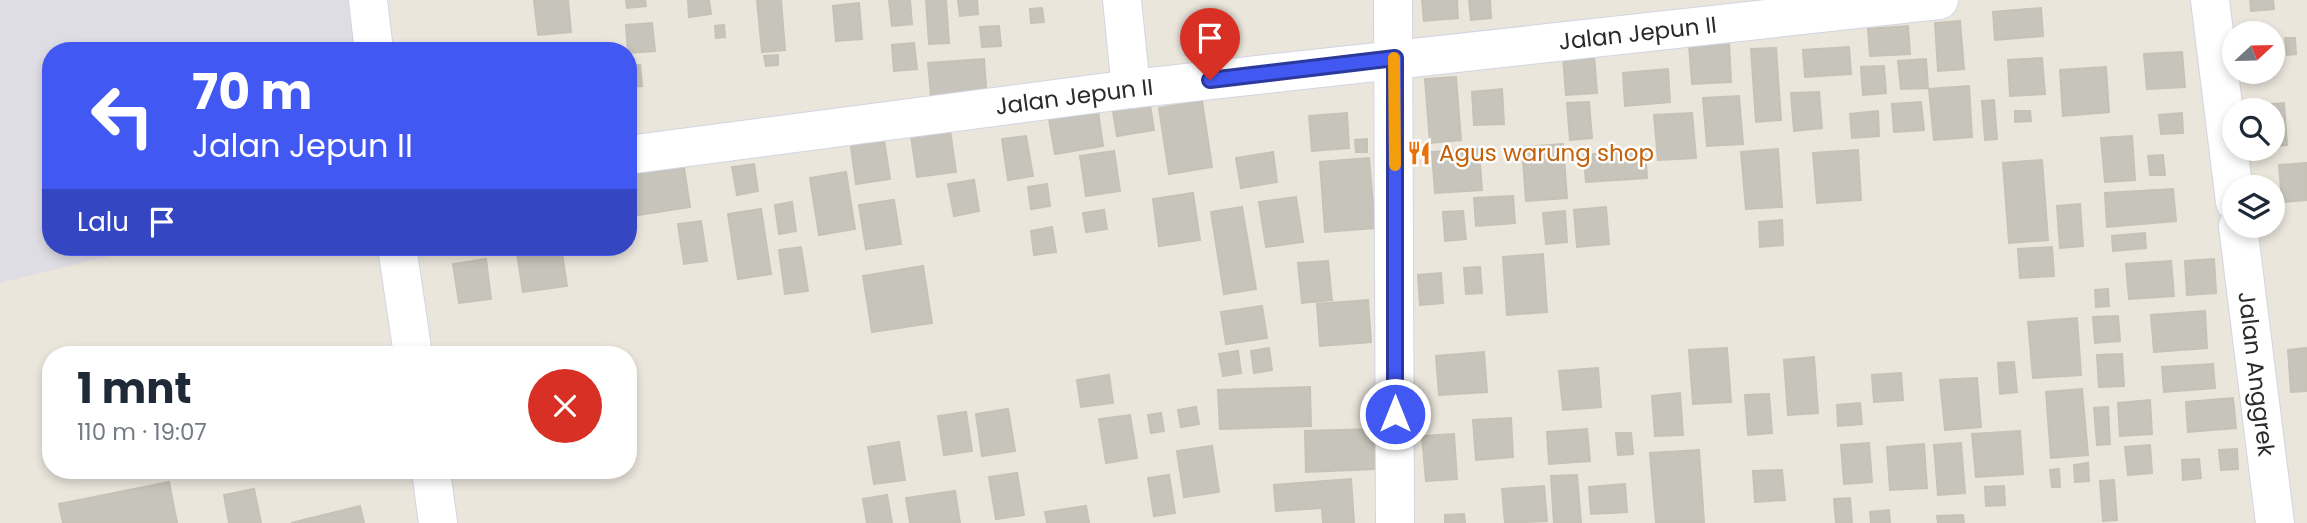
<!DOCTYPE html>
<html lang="id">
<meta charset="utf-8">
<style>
body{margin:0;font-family:Poppins,sans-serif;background:#f2f2f3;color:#1f2937;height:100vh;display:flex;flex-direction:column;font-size:26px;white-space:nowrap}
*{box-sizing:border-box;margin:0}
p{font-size:23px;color:#747a83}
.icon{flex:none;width:38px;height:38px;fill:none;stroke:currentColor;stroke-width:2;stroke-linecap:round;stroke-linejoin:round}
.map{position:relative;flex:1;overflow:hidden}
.side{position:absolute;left:42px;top:346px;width:595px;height:133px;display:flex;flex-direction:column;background:#fff;border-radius:28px;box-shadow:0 4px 10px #0003}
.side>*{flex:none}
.banner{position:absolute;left:42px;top:42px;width:595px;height:214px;border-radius:28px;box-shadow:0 4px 10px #0003;background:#4258f2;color:#fff;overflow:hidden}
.needle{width:46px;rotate:68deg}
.controls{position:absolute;left:2222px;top:21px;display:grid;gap:14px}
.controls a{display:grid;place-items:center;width:63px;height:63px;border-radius:50%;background:#fff;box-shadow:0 4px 10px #0003;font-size:35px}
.pin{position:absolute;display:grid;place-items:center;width:60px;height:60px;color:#fff;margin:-72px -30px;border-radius:50% 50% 50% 0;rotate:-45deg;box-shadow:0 0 7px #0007}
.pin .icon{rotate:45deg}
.me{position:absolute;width:77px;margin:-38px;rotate:0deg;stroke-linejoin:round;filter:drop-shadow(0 0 5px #0008)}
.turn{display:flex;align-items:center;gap:24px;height:147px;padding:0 35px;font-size:32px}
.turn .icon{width:91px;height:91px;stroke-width:2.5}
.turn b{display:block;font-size:49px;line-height:60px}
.then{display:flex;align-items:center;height:66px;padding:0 35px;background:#0003;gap:14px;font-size:26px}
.round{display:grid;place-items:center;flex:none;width:74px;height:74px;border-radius:37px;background:#f2f2f3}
.headline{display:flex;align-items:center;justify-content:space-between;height:119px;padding:0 35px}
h1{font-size:42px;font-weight:700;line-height:52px}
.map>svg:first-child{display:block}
</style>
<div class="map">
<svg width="2307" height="523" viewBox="0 0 2307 523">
<rect width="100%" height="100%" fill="#ebe6dc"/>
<!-- industrial -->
<path fill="#dfdde4" d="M0 0H364L372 51H51V247H147L0 283Z"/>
<!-- building -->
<path fill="#c7c4bb" stroke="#c7c2b6" stroke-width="2" d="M534 0H568L571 32 538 35Z
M626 0H645L646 6 627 8Z
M688 0H709L711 14 689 17Z
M757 0H781L785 50 762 52Z
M889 0H910L912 24 892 26Z
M926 0H946L949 43 929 44Z
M958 0H977L978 14 960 16Z
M1422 0H1457L1458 18 1424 21Z
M1469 0H1490L1491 18 1471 20Z
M2250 0H2273L2274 9 2251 11Z
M859 3 862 39 836 41 833 6Z
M1042 8 1044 22 1031 23 1030 9Z
M2041 8 2043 36 1995 40 1993 12Z
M1960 21 1964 69 1938 71 1935 23Z
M652 23 655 51 628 53 626 25Z
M724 25 725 37 716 38 715 26Z
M999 26 1001 46 982 47 980 27Z
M1908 26 1910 54 1870 56 1868 29Z
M2285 38H2295L2296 54 2287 55Z
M1729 42 1731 82 1692 84 1689 45Z
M914 43 917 69 894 71 892 45Z
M590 46 591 51H567V48Z
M1849 47 1851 74 1805 77 1803 50Z
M1776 48 1781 120 1756 122 1751 49Z
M2182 52 2185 87 2147 89 2144 54Z
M778 55V65L766 66 764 56Z
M1594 55 1597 93 1566 95 1563 57Z
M2042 58 2045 94 2010 96 2008 60Z
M984 59 987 101 932 106 928 63Z
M1926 59 1928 88 1901 89 1898 61Z
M640 65 642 86 628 87V66Z
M1884 66 1886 93 1863 95 1861 67Z
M2106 67 2109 112 2063 116 2060 70Z
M1668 69 1670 102 1625 106 1623 73Z
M1456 77 1461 140 1430 143 1425 79Z
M1969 86 1972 137 1934 140 1929 89Z
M1502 89 1504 124 1474 125 1472 92Z
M1819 92 1822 128 1794 131 1791 93Z
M1148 93 1154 130 1117 136 1111 99Z
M1739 96 1743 144 1707 146 1703 98Z
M1994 100 1997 139 1985 140 1982 101Z
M1202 101 1212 167 1169 174 1159 108Z
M1589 102 1592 138 1570 140 1567 103Z
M1921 102 1924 130 1894 132 1892 104Z
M2284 103 2287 145 2273 146V110H2261V105Z
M1098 111 1103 146 1055 154 1049 119Z
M1878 111 1879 136 1852 138 1850 114Z
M2015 111H2030L2031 121 2015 122Z
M1347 113 1349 148 1312 151 1309 116Z
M1692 113 1696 158 1658 160 1654 115Z
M2182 113 2183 133 2161 134 2159 115Z
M950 130 956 172 917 177 911 136Z
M883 134 890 179 856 184 850 139Z
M1026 136 1033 176 1008 180 1002 139Z
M2132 136 2135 180 2105 182 2101 138Z
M1367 139V152H1356L1355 140Z
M1563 144 1567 198 1526 201 1522 147Z
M1479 149 1482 190 1435 193 1432 152Z
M1778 149 1782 207 1746 209 1741 152Z
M1645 150 1647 178 1586 182 1584 155Z
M1858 150 1861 200 1817 203 1813 153Z
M1114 151 1120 191 1086 196 1080 156Z
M1273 152 1277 182 1241 188 1236 158Z
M2163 155 2165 175H2150L2148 156Z
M1369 158 1375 228 1325 232 1320 162Z
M2042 160 2048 240 2009 243 2003 163Z
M683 161 690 207 632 216 628 170Z
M2306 163 2307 200 2282 202 2279 165Z
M754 164 758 191 737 195 732 167Z
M846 172 855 229 819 235 810 178Z
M974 180 979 211 954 216 948 184Z
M1047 184 1050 206 1031 209 1028 187Z
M2173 189 2176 221 2107 227 2105 193Z
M1193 193 1200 240 1159 246 1153 199Z
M1513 196 1515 223 1476 226 1474 198Z
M1296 197 1303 242 1266 247 1259 202Z
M894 200 901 244 866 249 859 205Z
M792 202 796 231 779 234 775 205Z
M2080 204 2083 246 2060 248 2057 206Z
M1242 207 1256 289 1224 294 1211 212Z
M1606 207 1609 244 1577 247 1574 210Z
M761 209 771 274 738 279 728 214Z
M1104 210 1107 229 1086 232 1083 213Z
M1463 211 1466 239 1445 241 1443 212Z
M1565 211 1567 242 1546 244 1543 213Z
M1782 220 1783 245 1760 247 1759 222Z
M701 221 707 261 684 264 678 224Z
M1052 227 1056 252 1034 255 1031 231Z
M2145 233 2146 248 2113 251 2112 236Z
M447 247H472L448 250Z
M516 247H561L567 286 523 292Z
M801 247 808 291 785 294 779 250Z
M2052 247 2054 276 2020 278 2018 249Z
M1543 254 1547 312 1507 315 1503 257Z
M486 259 491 299 459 303 453 264Z
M2214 259 2216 293 2187 295 2185 261Z
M1328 261 1332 300 1302 303 1298 263Z
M2171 261 2174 296 2129 299 2126 264Z
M923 266 932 323 872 332 863 276Z
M1480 267 1482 293 1466 294 1464 268Z
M1441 273 1443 303 1420 305 1418 275Z
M2108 289 2109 306 2096 307 2095 290Z
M1368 300 1371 342 1320 346 1317 304Z
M1262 306 1267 338 1226 344 1221 312Z
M2205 311 2207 348 2154 352 2151 315Z
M2118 316 2120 341 2095 343 2093 317Z
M2077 318 2081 375 2033 378 2028 322Z
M1269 348 1272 370 1254 373 1251 351Z
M1727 348 1731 402 1693 404 1689 350Z
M2307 348V391L2291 392 2288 350Z
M1238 351 1241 373 1223 376 1219 354Z
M1484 352 1487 392 1439 395 1436 356Z
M2122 354 2124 386 2099 387 2097 355Z
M1814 357 1818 413 1788 415 1784 360Z
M2014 362 2017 392 2000 394 1998 363Z
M2213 364 2215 388 2164 392 2162 367Z
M1598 368 1601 407 1563 410 1559 371Z
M1901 373 1903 400 1874 402 1872 375Z
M1109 375 1113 403 1081 407 1077 380Z
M1977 378 1981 427 1945 430 1940 380Z
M1310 387 1311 426 1220 429 1218 390Z
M2082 389 2088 455 2051 458 2046 392Z
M1680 393 1683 435 1655 436 1652 396Z
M1769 394 1772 433 1748 435 1745 395Z
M2233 398 2236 428 2188 432 2186 402Z
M2150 400 2152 434 2120 436 2118 403Z
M1860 403 1862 424 1838 426 1837 405Z
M1196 407 1199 424 1181 427 1178 410Z
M2108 407 2110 444 2097 445 2094 408Z
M1008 409 1015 451 982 456 976 414Z
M966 412 972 451 944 455 938 416Z
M1161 413 1164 431 1151 433 1148 415Z
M1130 415 1137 458 1106 463 1099 419Z
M1511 418 1513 457 1476 460 1473 420Z
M1373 429 1375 469 1306 472 1305 431Z
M1587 429 1590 461 1549 464 1547 432Z
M2020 431 2023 474 1976 477 1972 434Z
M1616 433H1631L1633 454 1618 455Z
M1454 434 1457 479 1426 481 1422 436Z
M899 442 905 480 874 484 868 447Z
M1869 443 1872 482 1844 484 1841 445Z
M1961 443 1965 493 1938 495 1934 445Z
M1924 444 1927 488 1890 490 1887 447Z
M2150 445 2152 473 2128 475 2125 447Z
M1212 446 1219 492 1184 497 1177 451Z
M2237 449 2238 469 2221 470 2219 450Z
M1699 450 1704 522 1656 523 1650 453Z
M2199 459 2201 478 2183 480 2182 460Z
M2088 463 2089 481 2075 482 2074 465Z
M2059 469 2060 487H2052L2050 470Z
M1782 470 1785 500 1755 502 1753 471Z
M1017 473 1024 515 996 519 989 477Z
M1169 475 1175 513 1154 516 1148 478Z
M1577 475 1581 523H1554L1551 476Z
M1351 479 1354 523H1323L1322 508 1276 511 1274 485Z
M2114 480 2117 520 2103 521 2100 481Z
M169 482 177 523H63L59 504Z
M1625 484 1627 512 1591 514 1589 487Z
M1544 486 1547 521 1505 523 1502 489Z
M2004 486 2005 505 1986 506 1985 487Z
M254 489 261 523H229L224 495Z
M955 491 960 523H910L906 498Z
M887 495 892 523H867L863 499Z
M1850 498 1852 523H1836L1834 499Z
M360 506 364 523H291Z
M1086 506 1089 523H1047L1045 512Z
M1889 510 1890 523H1871L1870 512Z
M1464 514 1465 523H1445V515Z
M1963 515 1964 523H1938L1937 516Z"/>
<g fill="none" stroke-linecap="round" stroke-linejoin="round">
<!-- minor casing -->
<g stroke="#d2d4e2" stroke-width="40">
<g id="minor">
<path d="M368 0 374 51"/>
<path d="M1122 0 1131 89"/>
<path d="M1393 0 1395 523"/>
<path d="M2210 0 2235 202"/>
<path id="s1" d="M628 155 1131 89 1939 0"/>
<path id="s2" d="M2238 226 2275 523"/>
<path d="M397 247 413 355"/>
<path d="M431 471 438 523"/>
</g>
</g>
<!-- minor -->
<use href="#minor" stroke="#fff" stroke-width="38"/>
</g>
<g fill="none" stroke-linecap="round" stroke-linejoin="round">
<!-- route casing -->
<g stroke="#2b399d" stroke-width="18">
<path id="route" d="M1210 80 1395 58V414"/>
</g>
<!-- route -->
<use href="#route" stroke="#4258f2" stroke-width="12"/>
<!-- slow -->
<path stroke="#f59e0b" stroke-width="12" d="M1394 58 1395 165"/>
</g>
<!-- icons -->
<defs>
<g id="restaurant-bare" transform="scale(1.89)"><path d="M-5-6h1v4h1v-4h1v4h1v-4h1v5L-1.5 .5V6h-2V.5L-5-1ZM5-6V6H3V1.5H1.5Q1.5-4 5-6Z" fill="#e8710a" stroke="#fff" stroke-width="2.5" paint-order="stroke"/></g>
</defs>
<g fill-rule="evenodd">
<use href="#restaurant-bare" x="1419" y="153"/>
</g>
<g text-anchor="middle" stroke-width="5" stroke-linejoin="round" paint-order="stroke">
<!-- street labels -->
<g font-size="23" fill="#2a2a2a" stroke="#fff">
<text dy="8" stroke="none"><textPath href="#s1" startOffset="1017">Jalan Jepun II</textPath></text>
<text dy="8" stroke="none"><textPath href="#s1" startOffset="450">Jalan Jepun II</textPath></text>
<text dy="8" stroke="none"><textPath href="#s2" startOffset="149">Jalan Anggrek</textPath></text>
</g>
<!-- food labels -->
<g font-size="23" fill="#c56008" stroke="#fff" text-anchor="start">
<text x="1439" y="161">Agus warung shop</text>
</g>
</g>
</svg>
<div class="controls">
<a><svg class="needle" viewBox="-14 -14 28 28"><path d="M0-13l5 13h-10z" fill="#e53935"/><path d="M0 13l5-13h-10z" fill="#747a83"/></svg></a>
<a><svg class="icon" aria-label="search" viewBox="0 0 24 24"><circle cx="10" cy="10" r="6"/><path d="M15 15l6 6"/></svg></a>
<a><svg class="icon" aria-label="layers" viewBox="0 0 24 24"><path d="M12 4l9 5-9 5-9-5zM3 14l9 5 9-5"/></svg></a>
</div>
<div class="pin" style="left:1210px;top:80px;background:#d93025"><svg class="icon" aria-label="arrive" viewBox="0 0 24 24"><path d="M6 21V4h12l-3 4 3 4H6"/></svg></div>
<svg class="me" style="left:1395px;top:414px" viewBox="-20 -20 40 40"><circle r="17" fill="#4258f2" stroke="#fff" stroke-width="3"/><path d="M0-11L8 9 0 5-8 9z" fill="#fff"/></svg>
<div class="banner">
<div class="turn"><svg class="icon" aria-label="left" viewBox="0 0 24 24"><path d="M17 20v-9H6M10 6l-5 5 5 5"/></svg><div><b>70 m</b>Jalan Jepun II</div></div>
<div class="then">Lalu<svg class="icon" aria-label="arrive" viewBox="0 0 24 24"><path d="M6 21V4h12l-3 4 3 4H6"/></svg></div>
</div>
<section class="side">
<div class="headline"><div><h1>1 mnt</h1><p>110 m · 19:07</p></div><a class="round" style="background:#d93025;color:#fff"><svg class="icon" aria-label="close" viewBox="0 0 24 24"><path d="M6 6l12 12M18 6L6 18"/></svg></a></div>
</section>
</div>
